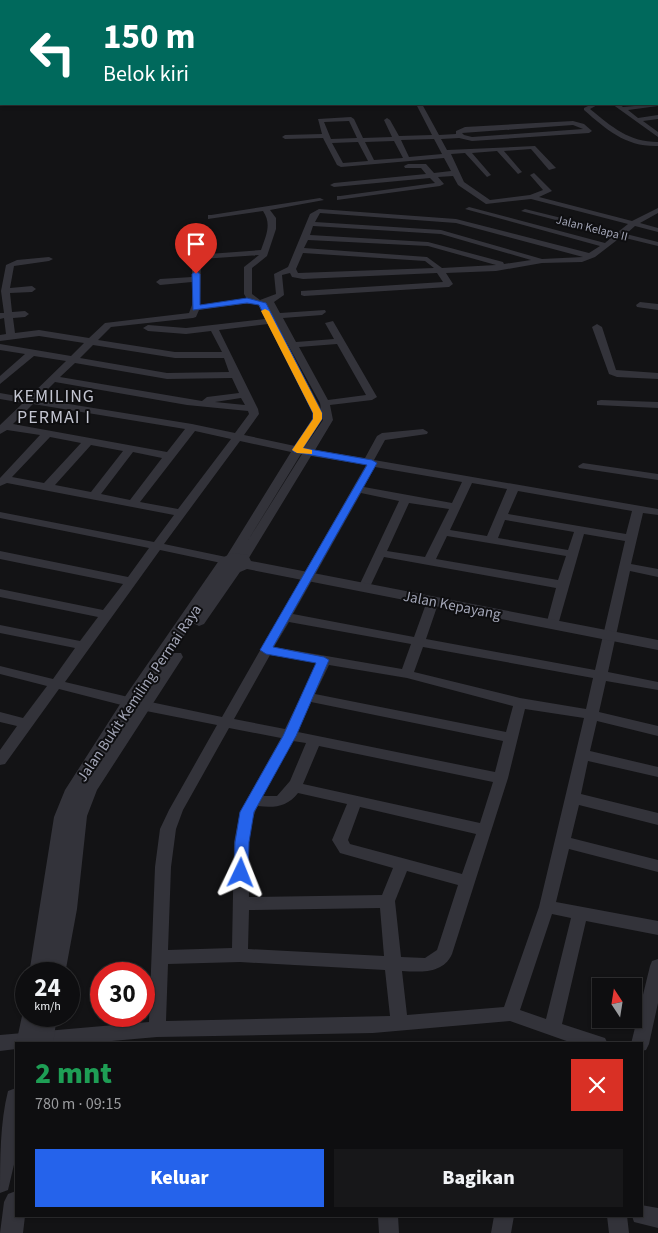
<!DOCTYPE html>
<html lang="id">
<meta charset="utf-8">
<style>
body{margin:0;font-family:"Source Sans 3",sans-serif;background:#171719;color:#f1f3f6;height:100vh;display:flex;flex-direction:column;font-size:19px;white-space:nowrap}
*{box-sizing:border-box;margin:0}
p{font-size:16px;color:#9b9c9f}
.icon{flex:none;width:28px;height:28px;fill:none;stroke:currentColor;stroke-width:2;stroke-linecap:round;stroke-linejoin:round}
.map{position:relative;flex:1;overflow:hidden}
.sheet{position:absolute;left:15px;top:1042px;width:628px;height:175px;display:flex;flex-direction:column;background:#0e0e10;border-radius:0px;box-shadow:0 1px 4px #0004,0 0 0 1px #2e2e30}
.sheet>*{flex:none}
.banner{position:absolute;left:0px;top:0px;width:659px;height:105px;box-shadow:0 1px 4px #0004,0 0 0 1px #2e2e30;background:#00695c;color:#fff;overflow:hidden}
.needle{width:32px;rotate:348deg}
.controls{position:absolute;left:592px;top:978px;display:grid;gap:10px}
.controls a{display:grid;place-items:center;width:50px;height:50px;border-radius:0px;background:#0e0e10;box-shadow:0 1px 4px #0004,0 0 0 1px #2e2e30;font-size:25px}
.speed{position:absolute;left:15px;top:962px;display:flex;gap:10px;font-size:25px;font-weight:700;text-align:center}
.speed>*{display:grid;place-content:center;width:65px;height:65px;border-radius:50%;background:#0e0e10;box-shadow:0 1px 4px #0004,0 0 0 1px #2e2e30;line-height:1}
.speed small{font-size:12px;font-weight:400}
.speed .limit{border:8px solid #d22;background:#fff;color:#111}
.pin{position:absolute;display:grid;place-items:center;width:42px;height:42px;color:#fff;margin:-51px -21px;border-radius:50% 50% 50% 0;rotate:-45deg;box-shadow:0 0 5px #0007}
.pin .icon{rotate:45deg}
.me{position:absolute;width:55px;margin:-28px;rotate:2deg;stroke-linejoin:round;filter:drop-shadow(0 0 4px #0008)}
.turn{display:flex;align-items:center;gap:18px;height:105px;padding:0 20px;font-size:22px}
.turn .icon{width:65px;height:65px;stroke-width:2.5}
.turn b{display:block;font-size:35px;line-height:42px}
.round{display:grid;place-items:center;flex:none;width:52px;height:52px;border-radius:0px;background:#171719}
.head{display:flex;align-items:center;justify-content:space-between;height:85px;padding:0 20px}
h1{font-size:30px;font-weight:800;line-height:38px;color:#1e9e55}
.button{display:flex;gap:10px;margin-top:auto;padding:10px 20px}
.button a{flex:1;height:58px;border-radius:0px;background:#2563eb;color:#fff;font-size:20px;font-weight:800;line-height:58px;text-align:center}
.button a+a{background:#171719;color:#f1f3f6}
.map>svg:first-child{display:block}
</style>
<div class="map">
<svg width="658" height="1233" viewBox="0 0 658 1233">
<rect width="100%" height="100%" fill="#131315"/>
<g fill="none" stroke-linecap="round" stroke-linejoin="round">
<!-- minor -->
<path fill="#33333a" fill-rule="evenodd" d="M135 0H141V1H136Z
M205 0H211L212 1H206Z
M419 0H425L426 1H420Z
M472 0H488L489 1H474Z
M547 0H557L558 1H549Z
M584 0H595L596 1H586Z
M653 0H658V2L654 1Z
M0 3H1V7H0Z
M0 13H1V17H0Z
M0 95H1V99H0Z
M658 102V106L628 110 638 118 658 115V119L643 121 658 132V137L612 104H619L623 107 658 104Z
M416 104H422L439 135 456 134V131L465 127 573 121 584 124 592 131 589 133 472 141 459 138 441 139 447 150 535 146 556 168 549 170 531 149 504 151 522 172 518 174 497 151 472 153 491 175 487 177 465 153 451 154 464 182 490 200 530 195 543 190 530 175 534 173 552 191 539 197 632 221 658 208V213L640 223 658 228V232L635 226 626 234 658 242V246L621 237 595 257 582 262 542 263 496 271 446 273 453 284 449 287 304 296 301 295V291L443 282 437 273 303 279 292 277 290 273 282 275 284 295 274 302 280 313 325 310 326 312 322 315 283 318 296 342 334 339 325 323 333 321 377 397 372 400 330 405 333 420 315 450 365 458 377 436 382 433 423 429 428 432 427 434 385 440 374 460 658 509V515L643 513 631 564 658 569V577L630 571 608 672 658 682V690L606 681 599 712 658 726V736L597 721 590 751 658 767V777L588 761 581 794 658 813V825L579 805 571 838 658 860V872L569 849 556 902 658 921V935L586 921 562 1024 605 1038 608 1044H575L510 1021 373 1033 157 1037 78 1044H16V1049L0 1051V1035L149 1022 155 867 160 829 169 810 217 725 141 710 59 689 5 764 0 765V750L17 726 0 722V712L23 718 47 686 0 674V666L53 679 75 648 0 633V625L80 641 98 617 0 597V589L103 610 123 584 0 559V551L128 577 149 548 0 518V512L154 542 174 515 7 483 0 486V478L40 435 7 430 0 434V425L23 403 0 399V393L28 398 66 361 34 356 0 384V376L25 354 0 350V344L71 356 84 343 39 336 0 341V335L6 334 4 318 0 319V313H4L1 291 6 265 17 260 49 257 53 259 49 261 14 266 10 288 32 286 36 289 32 292 10 293 12 312 25 311 29 314 25 317 13 318 15 333 39 330 89 338 105 323 189 313 192 305V282L160 285 156 282 160 279 192 277V261L195 255 261 250C266 236 272 224 263 211L208 219V215H211L320 198 324 200 270 210 276 218V229L267 256 252 268V294L260 300 276 294 274 274 288 267 310 214 319 209 456 219 589 253 600 246 465 209 469 207 605 243 614 235 521 211 525 209 618 232 628 224 531 199 486 204 458 185 453 176 438 177 444 184 440 186 337 200V196H340L435 183 430 178 334 187 330 185 334 183 426 174 421 168H405L404 166 408 164H426L434 173 451 171 444 158 341 167 337 165 323 138 285 139 282 137 285 135 322 134 318 119 351 117 354 119 363 138 392 137 384 120 387 118 390 120 399 136 432 135ZM349 121 357 138 331 139 324 122ZM573 125 583 129 472 137 464 135 462 133ZM434 139 442 154 409 157 401 140ZM394 141 403 158 374 160 365 142ZM358 142 368 161 343 163 332 143ZM320 213 456 223 583 257 542 259 441 230 315 222ZM313 226 441 234 531 260 504 264 503 262 428 242 310 235ZM308 240 428 246 496 265 442 268 427 257 304 248ZM303 253 425 261 434 268 298 273 296 269ZM259 255 244 267V294L247 299 200 305 201 259ZM243 304H258L265 319 186 328 148 325 143 328 148 331 186 334 211 331 222 352H175L98 340 111 327 193 318 196 317 199 310ZM276 323 320 403 321 409ZM268 324 313 413 312 419 295 446 244 435 259 414 258 409 219 330ZM337 344 366 395 328 400 299 347ZM93 345 175 358H224L229 372 167 373 80 358ZM75 363 167 379 232 378 239 393 207 397 202 401 60 377ZM55 382 187 405 248 411 249 414 235 433 192 424 38 399ZM241 398 245 405 215 402ZM33 404 185 429 167 452 13 424ZM322 417 323 420 304 448 322 419ZM195 431 231 439 178 509 140 502ZM50 437 81 443 44 483 12 477ZM240 441 291 452 226 557 164 544ZM91 445 123 451 91 492 55 485ZM133 452 162 458 130 500 101 494ZM301 454H302L247 542ZM311 456 366 465 222 717 141 700 65 682 160 550 226 564 237 558 243 562 247 561ZM375 467 462 482 452 503 364 487ZM472 483 507 489 487 536 450 530ZM518 491 632 511 626 534 508 514ZM361 493 399 501 358 588 360 591H368L384 557 556 588 546 625 552 629 558 625 584 534 625 541 595 670 426 639 439 601 433 597 427 601 414 637 293 614ZM409 503 449 509 425 557 387 551ZM505 520 574 532 568 550 498 538ZM447 536 566 556 558 580 436 559ZM289 622 411 644 402 669 274 647ZM423 647 593 678 586 709 520 698 414 672ZM270 655 317 663 285 729 234 719ZM329 665 407 678 513 706 506 732 315 694ZM311 702 503 741 495 772 298 732ZM525 709 584 718 539 907 504 1007 407 1015 402 971C421 972 443 974 452 954L508 778ZM229 728 281 738 240 812 234 842 232 948 168 950 171 867 176 829 183 810ZM293 741 306 743 290 781 277 796H263ZM319 746 493 782 480 823 303 784ZM298 793 347 804 332 840 340 853 393 868 382 895 249 897C249 871 245 829 258 806 274 808 287 807 298 793ZM360 807 476 834 462 874 350 844 348 840ZM407 871 458 885 437 950 425 958 401 957 395 901ZM380 908 384 956 248 949 249 910ZM552 914 571 918 546 1019 520 1010ZM240 962 385 970 390 1016 166 1021 168 964Z
M592 104H599L590 109C612 127 629 142 658 142V146C626 147 607 130 584 110V108Z
M640 302 658 304V310L637 307 636 305Z
M597 324 602 327 616 370 658 373V379L617 377 609 374 592 327Z
M601 400 658 402V408L597 405V401Z
M583 463 658 474V480L579 468 578 466Z
M658 959V1003L649 1044 646 1050 641 1051V1044H631L650 966 652 961Z
M641 1205 658 1208V1228L634 1222 632 1216H641Z
M378 1216H398L399 1233H379Z
M494 1216H514L511 1233H491Z
M607 1216H627L629 1233H609Z"/>
<!-- tertiary -->
<path fill="#33333a" fill-rule="evenodd" d="M232 553 248 555 251 561 658 640V650L247 569 240 572 204 624 199 626 193 623 172 653H181L183 657 97 790 87 816 77 909 65 974H29L54 817 65 790 124 698 220 559Z
M26 1009V1016H57L53 1044H16L22 1016Z
M16 1088V1156L8 1190 0 1193C0 1160 0 1122 8 1091Z
M16 1191V1216H25L23 1233H0L4 1202 8 1194Z"/>
<!-- trunk -->
<path fill="#575862" fill-rule="evenodd" d="M0 62H1V68H0Z"/>
</g>
<!-- route -->
<path fill="#2563eb" stroke="#184099" d="M196 271 200 274V305L247 298 266 303 322 413V419L303 448 372 460 377 463 273 647 324 657 329 660 296 736 254 812 249 842 248 873 246 877H236L234 873 235 842 240 812 283 736 316 663 266 654 260 650 367 465 294 452 292 450 313 419V413L259 305 247 303 193 310 192 274Z"/>
<!-- slow -->
<path fill="#f59e0b" d="M265 309 269 311 322 413V419L303 448 312 450V454L297 453 292 450 313 419V413L261 311Z"/>
<g text-anchor="middle" stroke-width="4" stroke-linejoin="round" paint-order="stroke">
<!-- far-street labels -->
<g font-size="12" fill="#a3a6b7" stroke="#0e0e10">
<text transform="translate(592 228) rotate(14)" y="4">Jalan Kelapa II</text>
</g>
<!-- street labels -->
<g font-size="15" fill="#a3a6b7" stroke="#0e0e10">
<text transform="translate(452 605) rotate(11)" y="5">Jalan Kepayang</text>
<text transform="translate(139 693) rotate(-56)" y="5">Jalan Bukit Kemiling Permai Raya</text>
</g>
<!-- quarter labels -->
<g font-size="18" letter-spacing="1" fill="#c4c6d2" stroke="#0e0e10">
<text x="54" y="402">KEMILING<tspan x="54" dy="21">PERMAI I</tspan></text>
</g>
</g>
</svg>
<div class="controls">
<a><svg class="needle" viewBox="-14 -14 28 28"><path d="M0-13l5 13h-10z" fill="#e53935"/><path d="M0 13l5-13h-10z" fill="#9b9c9f"/></svg></a>
</div>
<div class="speed"><div>24<small>km/h</small></div><div class="limit">30</div></div>
<div class="pin" style="left:196px;top:274px;background:#d93025"><svg class="icon" aria-label="arrive" viewBox="0 0 24 24"><path d="M6 21V4h12l-3 4 3 4H6"/></svg></div>
<svg class="me" style="left:241px;top:873px" viewBox="-20 -20 40 40"><path d="M0-17L14 15 0 8-14 15z" fill="#2563eb" stroke="#fff" stroke-width="4"/></svg>
<div class="banner">
<div class="turn"><svg class="icon" aria-label="left" viewBox="0 0 24 24"><path d="M17 20v-9H6M10 6l-5 5 5 5"/></svg><div><b>150 m</b>Belok kiri</div></div>
</div>
<section class="sheet">
<div class="head"><div><h1>2 mnt</h1><p>780 m · 09:15</p></div><a class="round" style="background:#d93025;color:#fff"><svg class="icon" aria-label="close" viewBox="0 0 24 24"><path d="M6 6l12 12M18 6L6 18"/></svg></a></div>
<div class="button"><a>Keluar</a><a>Bagikan</a></div>
</section>
</div>
